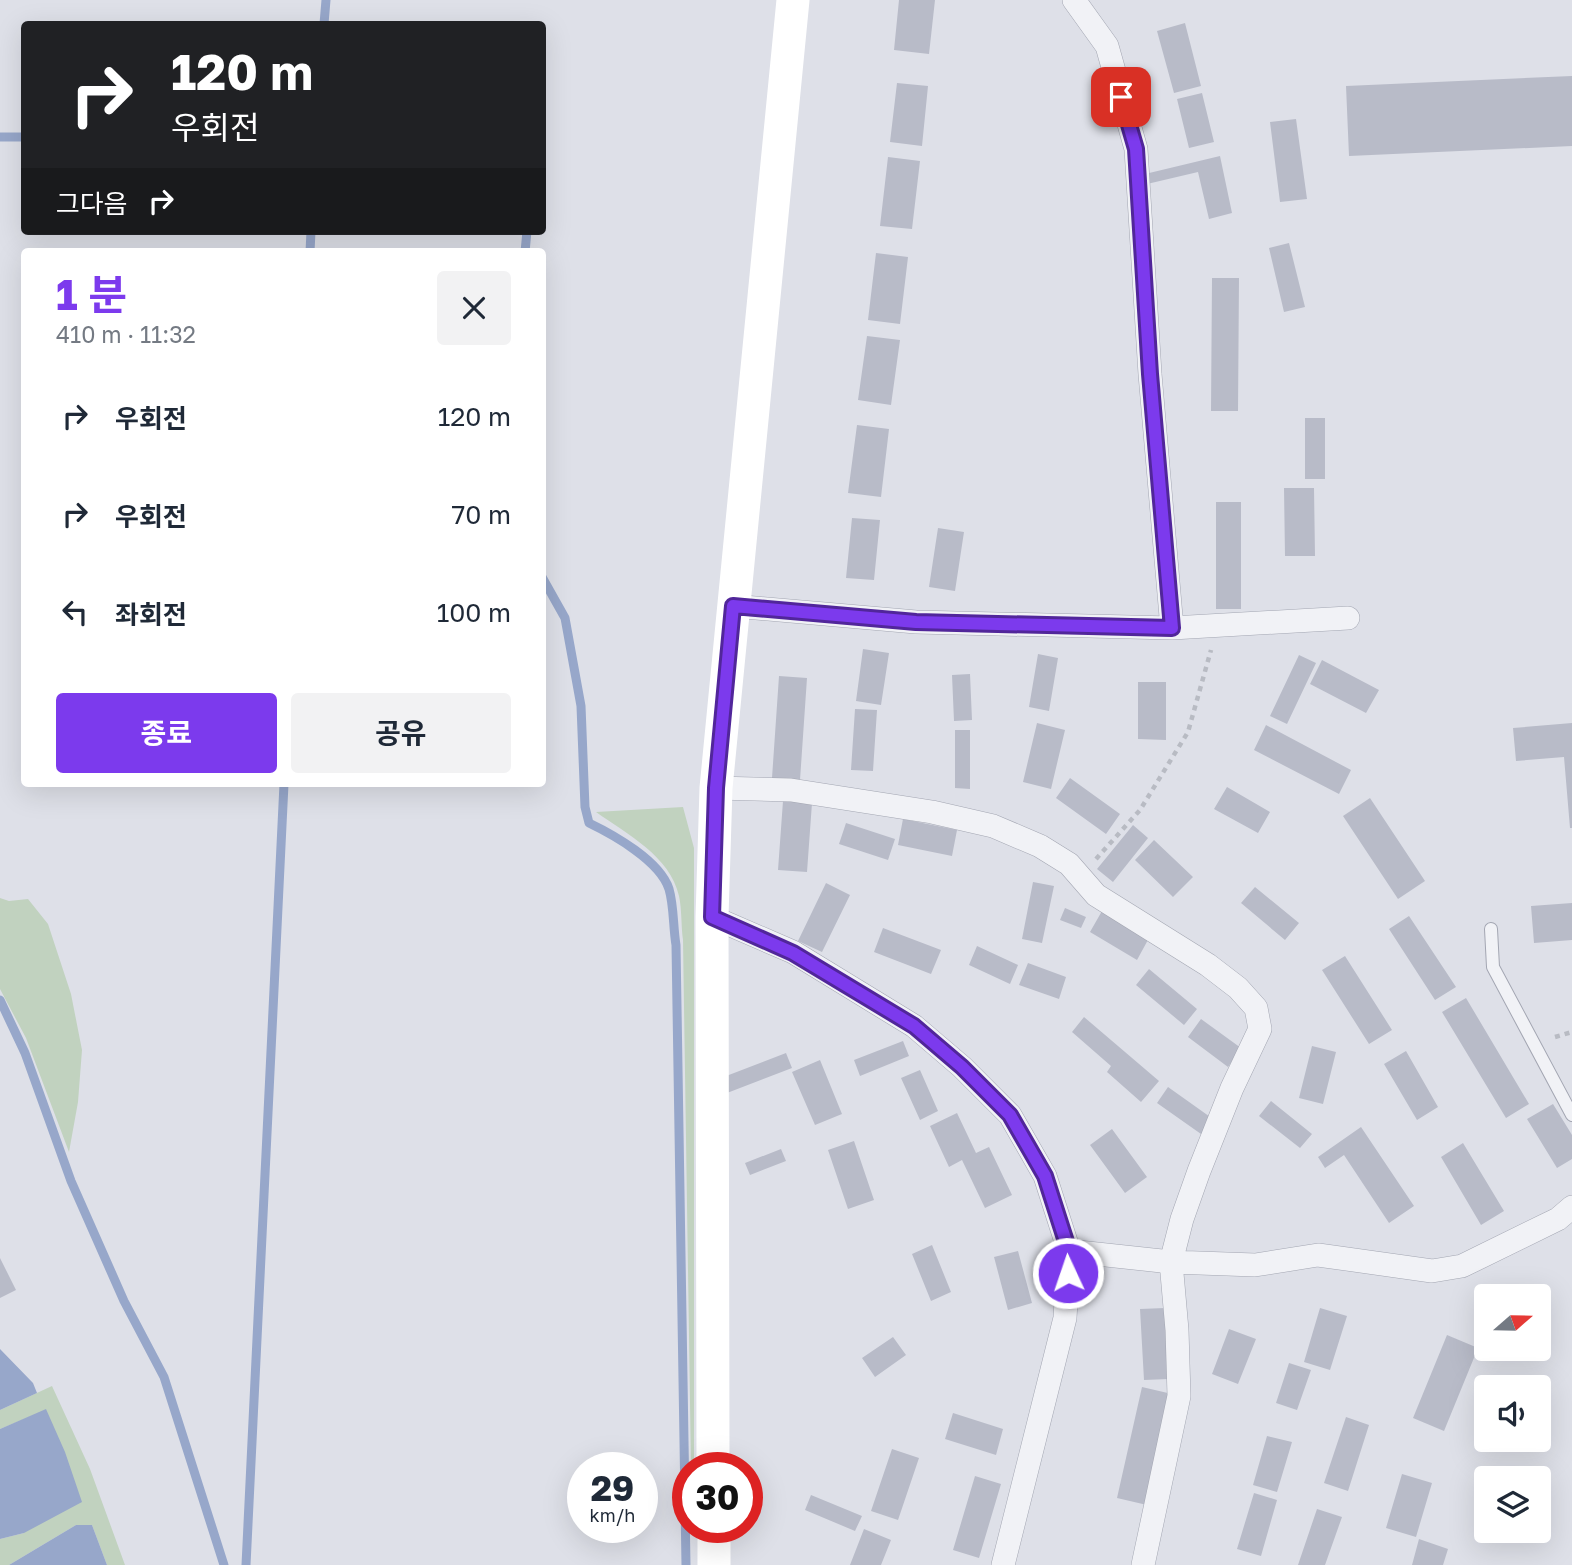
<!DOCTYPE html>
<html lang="ko">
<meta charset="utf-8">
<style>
body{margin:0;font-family:"Golos Text","Noto Sans KR",sans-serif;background:#f2f2f3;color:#1f2937;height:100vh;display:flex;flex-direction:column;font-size:26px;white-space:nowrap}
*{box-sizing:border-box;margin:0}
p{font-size:23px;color:#747a83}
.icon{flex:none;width:38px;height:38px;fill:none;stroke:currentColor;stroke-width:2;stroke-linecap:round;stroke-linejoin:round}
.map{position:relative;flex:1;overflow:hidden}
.drawer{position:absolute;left:21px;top:248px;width:525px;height:539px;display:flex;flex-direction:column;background:#fff;border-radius:7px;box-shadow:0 7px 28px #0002}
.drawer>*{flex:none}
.hud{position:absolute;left:21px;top:21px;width:525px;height:214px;border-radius:7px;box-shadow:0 7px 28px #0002;background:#202124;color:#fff;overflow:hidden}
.needle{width:46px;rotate:70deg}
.tools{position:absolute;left:1474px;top:1284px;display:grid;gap:14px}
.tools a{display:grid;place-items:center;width:77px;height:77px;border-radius:7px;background:#fff;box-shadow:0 7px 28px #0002;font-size:35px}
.speed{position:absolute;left:567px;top:1452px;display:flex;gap:14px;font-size:35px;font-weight:700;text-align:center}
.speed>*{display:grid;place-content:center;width:91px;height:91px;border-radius:50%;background:#fff;box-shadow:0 7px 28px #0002;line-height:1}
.speed small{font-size:18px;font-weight:400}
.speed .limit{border:10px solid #d22;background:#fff;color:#111}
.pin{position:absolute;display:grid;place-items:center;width:60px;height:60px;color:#fff;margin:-30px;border-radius:14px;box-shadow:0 4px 10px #0006}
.me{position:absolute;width:77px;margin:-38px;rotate:357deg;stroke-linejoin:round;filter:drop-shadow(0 0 5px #0008)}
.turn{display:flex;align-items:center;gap:24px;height:147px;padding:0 35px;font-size:32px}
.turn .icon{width:91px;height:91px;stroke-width:2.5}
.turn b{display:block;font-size:49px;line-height:60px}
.then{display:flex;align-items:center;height:66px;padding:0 35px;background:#0003;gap:14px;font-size:26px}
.round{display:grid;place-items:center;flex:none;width:74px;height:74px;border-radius:7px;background:#f2f2f3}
.overview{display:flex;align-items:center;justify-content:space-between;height:119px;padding:0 35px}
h1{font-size:42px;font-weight:700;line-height:52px;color:#7c3aed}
.button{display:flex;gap:14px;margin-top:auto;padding:14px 35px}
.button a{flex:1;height:80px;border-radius:7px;background:#7c3aed;color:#fff;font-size:28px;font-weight:700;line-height:80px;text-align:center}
.button a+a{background:#f2f2f3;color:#1f2937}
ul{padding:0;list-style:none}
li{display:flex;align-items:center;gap:21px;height:98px;padding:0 35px}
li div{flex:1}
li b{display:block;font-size:26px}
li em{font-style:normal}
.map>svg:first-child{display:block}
</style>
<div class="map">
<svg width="1572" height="1565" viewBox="0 0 1572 1565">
<rect width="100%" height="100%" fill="#dee0e8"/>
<!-- green -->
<path fill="#c1d2bf" d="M683 807 694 848V1468H691L683 940C681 926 682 910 679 896 670 856 627 834 596 812Z
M0 898 9 901 28 899 48 924 71 994 82 1050 78 1102 69 1152 26 1038 0 989Z
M52 1386 90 1469 125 1565H107L92 1525H76L9 1565H0V1539L24 1533 46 1410 0 1429V1410Z"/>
<!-- water -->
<path fill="#97a7ca" d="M0 1349 33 1383 37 1393 0 1410Z
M46 1409 65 1452 82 1502 24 1533 0 1539V1429Z
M76 1525H92L107 1565H9Z"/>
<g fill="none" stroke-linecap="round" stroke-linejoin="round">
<!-- stream -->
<path stroke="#97a7ca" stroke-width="9" d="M324 24 326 0
M0 137H24
M310 252 311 231
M525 252 527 231
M542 577 565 618 581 706 585 807 589 823C614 835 660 861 669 889 674 906 673 927 676 945L686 1565
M0 1000 25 1053 71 1181 124 1301 164 1377 224 1565
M246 1565 284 784"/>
</g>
<!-- building -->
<path fill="#b8bbc8" d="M899 0H935L929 54 894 50Z
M1185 23 1201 86 1174 93 1157 31Z
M1572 76V146L1349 156 1346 86Z
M897 83 928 86 922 146 890 142Z
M1202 93 1214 142 1189 148 1177 99Z
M1296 119 1307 199 1280 202 1270 122Z
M1220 156 1232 213 1209 219 1198 172 1147 184 1145 174Z
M888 157 920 161 912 229 880 226Z
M1289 243 1305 307 1284 312 1269 248Z
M876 253 908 257 900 324 868 320Z
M1212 278H1239L1238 411H1211Z
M867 336 900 340 891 405 858 400Z
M1305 418H1325V479H1305Z
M857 425 889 429 881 497 848 493Z
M1284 488H1314L1315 556H1285Z
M1216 502H1241V609H1216Z
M852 518 880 520 874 580 846 578Z
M938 528 964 532 955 591 929 587Z
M863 649 889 653 881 705 856 701Z
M1038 654 1058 658 1049 711 1029 707Z
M1299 655 1316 663 1287 724 1270 716Z
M1322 660 1379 690 1366 713 1310 684Z
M970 674 972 720 954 721 952 675Z
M779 676 807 678 800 780 772 778Z
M1138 682H1166V740L1138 739Z
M855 709 877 710 873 771 851 770Z
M1037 723 1065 730 1051 789 1023 782Z
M1572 723V828H1570L1564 757 1516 761 1513 728Z
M1266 725 1351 770 1339 794 1254 750Z
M955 730H970V789L955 788Z
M1070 778 1120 814 1106 834 1056 798Z
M1227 787 1270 812 1258 833 1214 809Z
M1370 798 1425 881 1398 899 1343 816Z
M783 801 812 803 807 872 778 870Z
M903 819 957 830 952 856 898 845Z
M846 823 895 839 888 860 839 844Z
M1133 825 1148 838 1113 882 1097 869Z
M1154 840 1193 877 1173 897 1135 860Z
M1033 882 1054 886 1042 943 1022 939Z
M826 883 850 895 822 952 798 941Z
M1255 887 1299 923 1285 940 1241 903Z
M1572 903V940L1534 943 1531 906Z
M1065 908 1086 917 1081 928 1060 920Z
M1102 911 1149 938 1137 960 1090 932Z
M1409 916 1456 987 1435 1000 1389 929Z
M883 928 941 950 931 974 874 952Z
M977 946 1018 965 1010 984 969 965Z
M1345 956 1392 1030 1369 1044 1322 970Z
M1028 963 1066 977 1059 999 1019 985Z
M1149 969 1197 1009 1184 1025 1136 985Z
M1466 998 1529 1104 1506 1118 1442 1012Z
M1084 1017 1159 1081 1141 1102 1107 1072 1111 1066 1072 1032Z
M1201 1019 1241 1048 1228 1067 1188 1037Z
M903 1041 909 1056 860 1076 854 1060Z
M1312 1046 1336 1052 1323 1104 1299 1098Z
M1406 1051 1438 1107 1417 1120 1384 1064Z
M786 1053 792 1068 727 1093 721 1078Z
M820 1060 842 1114 815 1125 792 1072Z
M920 1070 938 1111 920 1120 901 1078Z
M1168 1087 1213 1119 1201 1134 1157 1103Z
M1271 1101 1312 1134 1300 1148 1259 1116Z
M1553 1104 1572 1135V1159L1557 1168 1527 1119Z
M957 1113 976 1153 989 1147 1012 1195 985 1208 962 1160 949 1167 930 1126Z
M1361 1127 1414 1206 1389 1223 1344 1155 1325 1168 1318 1157Z
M1112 1129 1147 1177 1125 1193 1090 1145Z
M854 1141 874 1200 848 1209 828 1150Z
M1463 1143 1504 1211 1481 1225 1441 1157Z
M781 1149 786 1161 750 1175 745 1163Z
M932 1245 951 1292 931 1301 912 1254Z
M1018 1251 1032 1303 1008 1310 994 1257Z
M0 1258 16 1290 0 1298Z
M1165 1308 1169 1379 1144 1380 1140 1309Z
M1320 1308 1347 1316 1330 1370 1304 1362Z
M1229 1329 1256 1339 1238 1384 1212 1374Z
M1447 1335 1478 1348 1444 1431 1413 1418Z
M893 1337 906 1355 875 1377 862 1358Z
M1289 1363 1311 1370 1297 1410 1276 1403Z
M1142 1387 1172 1394 1147 1505 1117 1498Z
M953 1413 1003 1429 996 1455 945 1439Z
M1346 1417 1369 1425 1348 1491 1324 1483Z
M1267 1436 1292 1442 1277 1492 1253 1485Z
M892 1449 919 1458 898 1520 871 1511Z
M1402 1474 1432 1483 1416 1537 1386 1528Z
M975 1476 1001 1484 979 1558 953 1550Z
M1254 1493 1277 1500 1261 1556 1237 1549Z
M811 1495 862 1516 855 1531 805 1510Z
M1317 1509 1342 1517 1325 1565H1298Z
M864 1529 891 1540 881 1565H850Z
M1419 1539 1448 1549 1443 1565H1412Z"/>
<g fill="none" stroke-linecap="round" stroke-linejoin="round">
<!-- lane casing -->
<g stroke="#a3a6b2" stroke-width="14">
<path id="lane" d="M1491 929 1493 967 1572 1115"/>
</g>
<!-- street casing -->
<g stroke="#a3a6b2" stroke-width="24">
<path id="street" d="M1074 0 1107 46 1136 149 1150 374 1172 628
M733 606 916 622 1172 628 1348 618
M716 788 791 790 932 812 993 826 1040 846 1069 864 1096 895 1208 965 1238 988 1256 1008 1260 1029 1232 1088 1199 1171 1182 1219 1171 1262 1177 1330 1179 1396 1143 1565
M712 917 793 952 914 1026 962 1067 1010 1115 1045 1176 1069 1251 1065 1318 1003 1565
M1069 1251 1171 1262 1255 1265 1318 1255 1432 1271 1462 1266 1558 1219 1572 1207"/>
</g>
<!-- path -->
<path stroke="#b8bbc3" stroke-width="4.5" stroke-dasharray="5 5" stroke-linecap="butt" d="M1096 859 1140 810 1188 732 1211 650
M1555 1037 1572 1032"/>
<!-- lane -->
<use href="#lane" stroke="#f1f2f6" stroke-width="12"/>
<!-- street -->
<use href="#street" stroke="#f1f2f6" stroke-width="23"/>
<!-- secondary -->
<path stroke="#fff" stroke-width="33" d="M713 1468 712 917 716 788 793 0
M714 1528V1565"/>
</g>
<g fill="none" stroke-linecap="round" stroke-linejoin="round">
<!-- route casing -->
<g stroke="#51269a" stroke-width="18">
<path id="route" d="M1068 1273 1069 1251 1045 1176 1010 1115 962 1067 914 1026 793 953 712 917 716 788 733 606 916 622 1172 628 1150 374 1136 149 1121 97"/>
</g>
<!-- route -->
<use href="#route" stroke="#7c3aed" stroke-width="12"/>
</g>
</svg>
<div class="tools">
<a><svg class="needle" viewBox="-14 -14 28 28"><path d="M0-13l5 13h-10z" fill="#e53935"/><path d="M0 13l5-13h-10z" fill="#747a83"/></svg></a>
<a><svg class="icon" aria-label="sound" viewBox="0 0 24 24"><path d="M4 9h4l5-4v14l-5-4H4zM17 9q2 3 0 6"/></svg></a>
<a><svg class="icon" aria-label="layers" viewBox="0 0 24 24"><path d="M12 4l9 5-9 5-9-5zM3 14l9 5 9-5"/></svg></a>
</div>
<div class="speed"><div>29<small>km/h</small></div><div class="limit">30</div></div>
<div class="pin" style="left:1121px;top:97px;background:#d93025"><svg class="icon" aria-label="arrive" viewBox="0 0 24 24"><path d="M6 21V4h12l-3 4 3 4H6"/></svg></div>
<svg class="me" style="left:1068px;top:1273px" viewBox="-20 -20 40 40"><circle r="17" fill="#7c3aed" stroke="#fff" stroke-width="3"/><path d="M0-11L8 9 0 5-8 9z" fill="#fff"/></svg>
<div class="hud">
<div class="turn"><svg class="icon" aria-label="right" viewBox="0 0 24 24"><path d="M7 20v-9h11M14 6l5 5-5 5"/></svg><div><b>120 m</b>우회전</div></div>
<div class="then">그다음<svg class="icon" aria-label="right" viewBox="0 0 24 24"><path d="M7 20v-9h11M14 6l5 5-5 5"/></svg></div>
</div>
<section class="drawer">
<div class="overview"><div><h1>1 분</h1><p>410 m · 11:32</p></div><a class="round"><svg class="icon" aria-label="close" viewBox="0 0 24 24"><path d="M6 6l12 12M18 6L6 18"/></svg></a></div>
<ul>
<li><svg class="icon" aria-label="right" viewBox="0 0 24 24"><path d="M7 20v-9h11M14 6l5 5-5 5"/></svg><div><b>우회전</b></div><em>120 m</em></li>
<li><svg class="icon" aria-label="right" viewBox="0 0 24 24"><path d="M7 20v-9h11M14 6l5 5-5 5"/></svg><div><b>우회전</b></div><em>70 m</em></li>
<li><svg class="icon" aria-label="left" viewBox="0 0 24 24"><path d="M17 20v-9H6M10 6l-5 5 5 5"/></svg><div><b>좌회전</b></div><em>100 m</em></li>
</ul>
<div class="button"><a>종료</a><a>공유</a></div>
</section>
</div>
